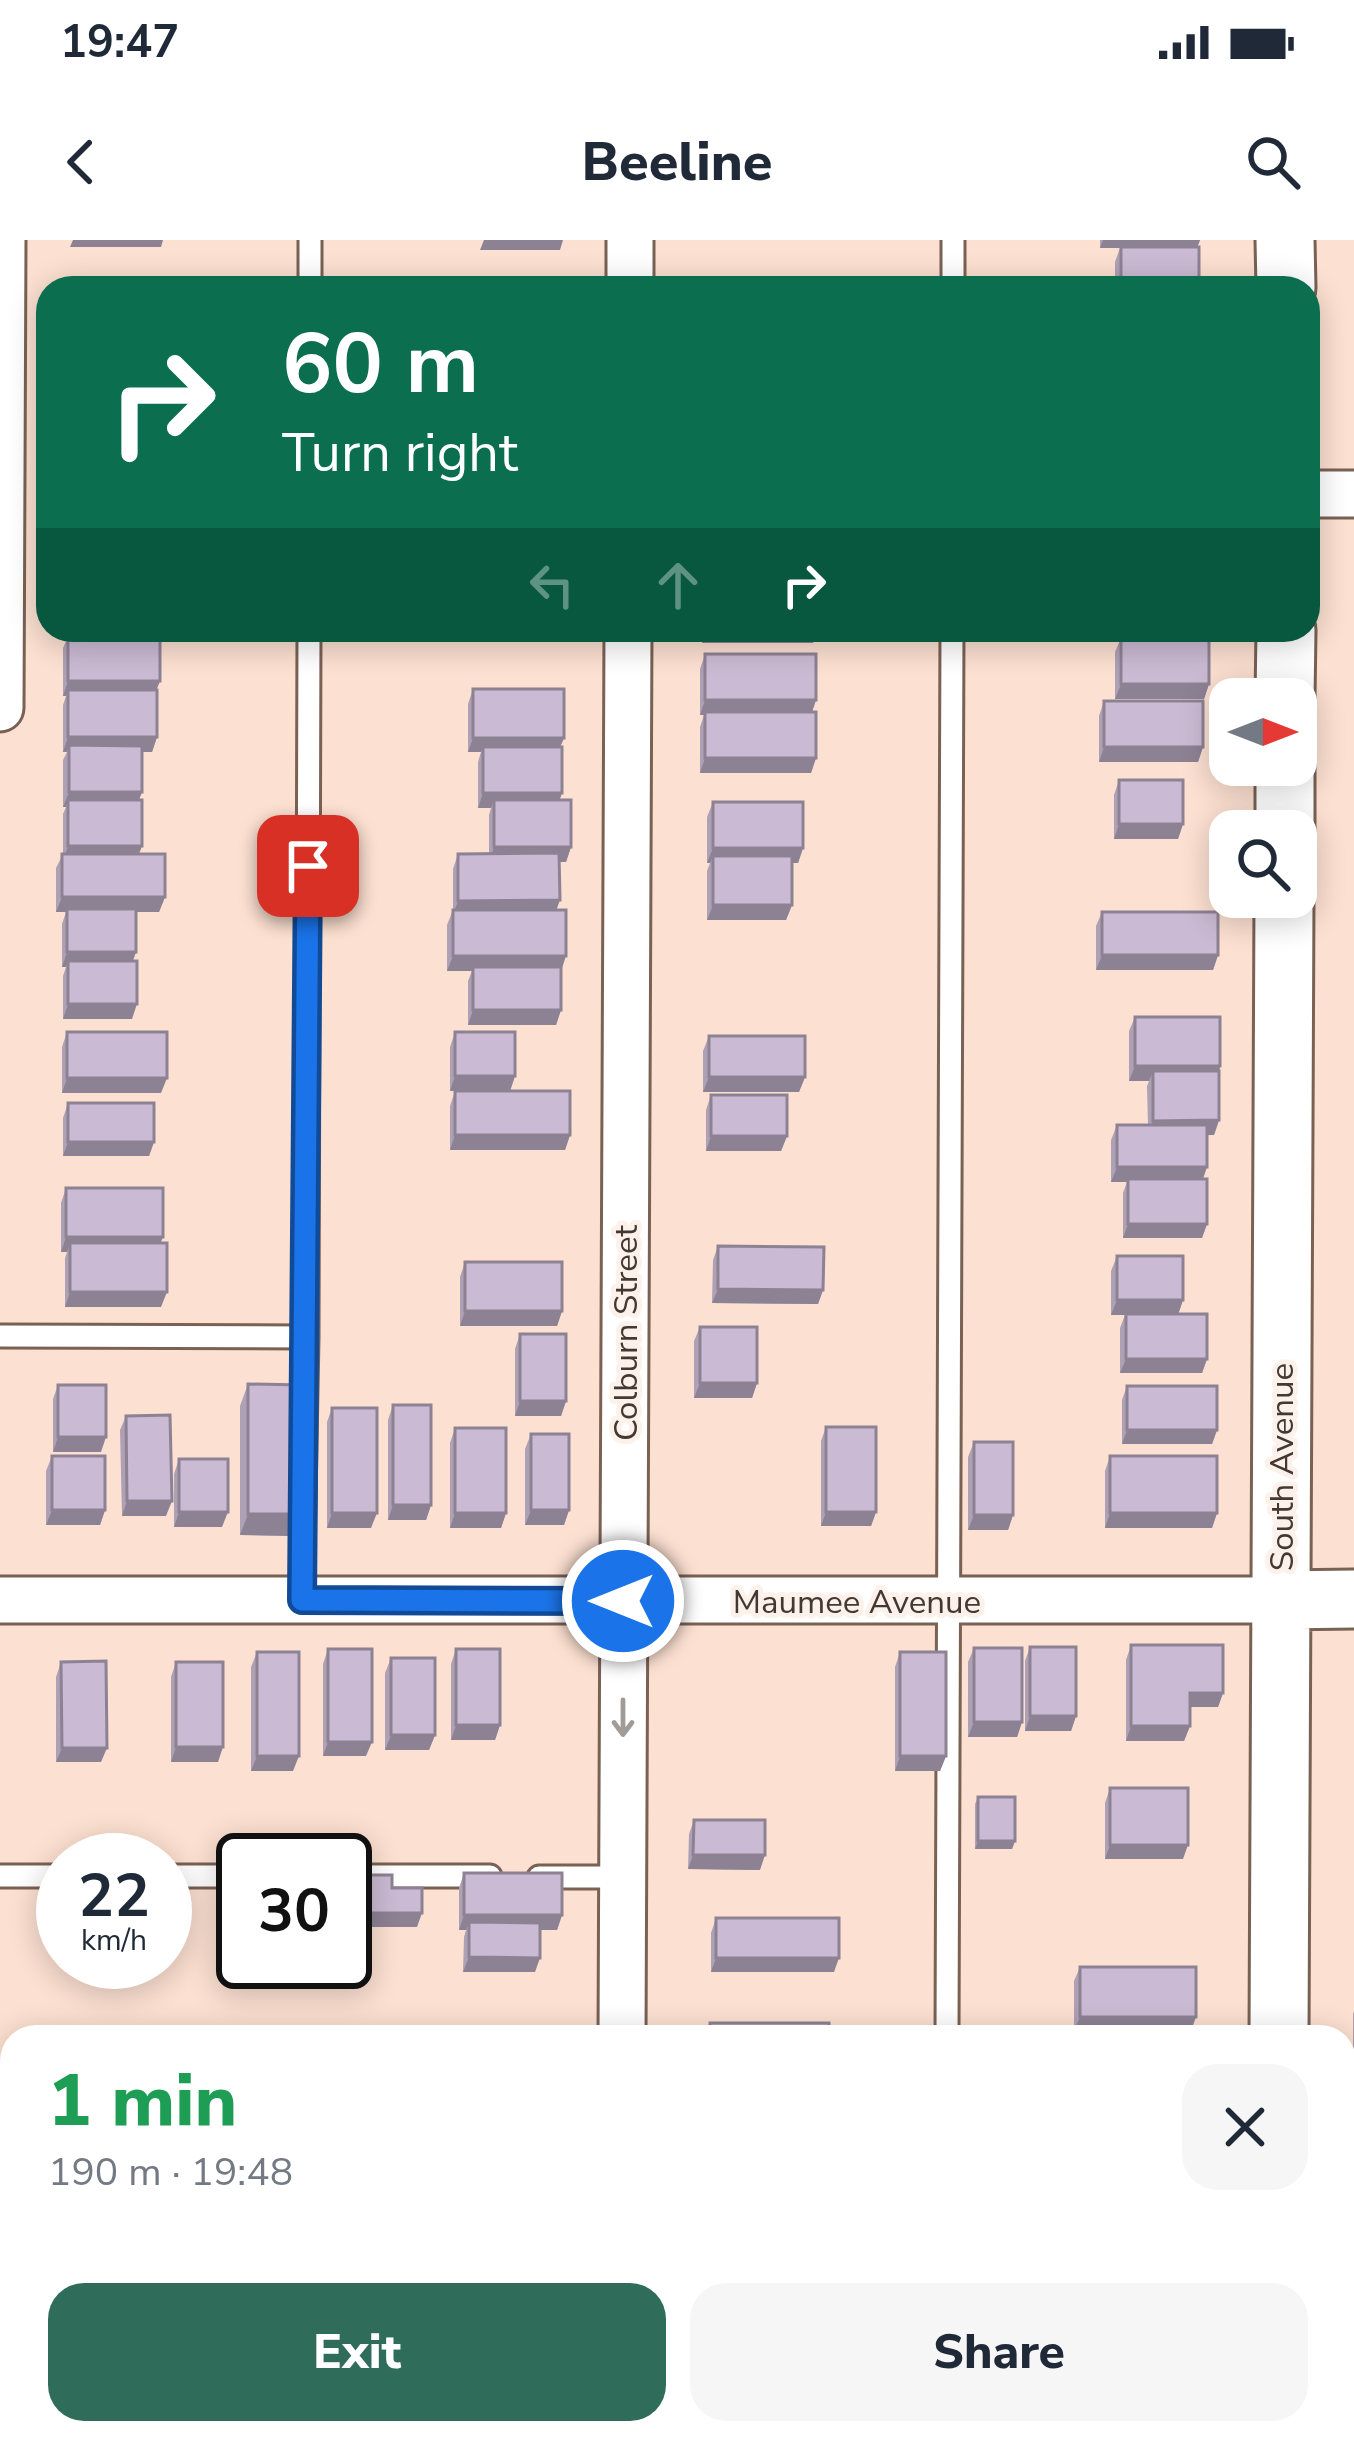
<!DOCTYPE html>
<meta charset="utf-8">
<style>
body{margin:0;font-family:"Nunito Sans",sans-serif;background:#f6f6f7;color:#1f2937;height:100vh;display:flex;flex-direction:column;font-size:45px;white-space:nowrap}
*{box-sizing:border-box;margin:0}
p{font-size:39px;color:#747a83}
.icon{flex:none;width:66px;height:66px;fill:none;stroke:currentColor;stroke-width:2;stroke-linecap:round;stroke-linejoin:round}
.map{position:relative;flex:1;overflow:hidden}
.sheet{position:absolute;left:0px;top:1785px;width:1356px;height:420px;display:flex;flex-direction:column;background:#fff;border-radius:36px 36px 0 0;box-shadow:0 6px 30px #0003}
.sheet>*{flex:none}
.hud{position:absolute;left:36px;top:36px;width:1284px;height:366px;border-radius:36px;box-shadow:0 6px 30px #0003;background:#0b6e4f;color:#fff;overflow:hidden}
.needle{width:78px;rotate:90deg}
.controls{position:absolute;left:1209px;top:438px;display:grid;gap:24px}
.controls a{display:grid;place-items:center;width:108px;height:108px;border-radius:24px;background:#fff;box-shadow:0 6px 30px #0003;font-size:60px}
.speed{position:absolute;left:36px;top:1593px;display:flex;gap:24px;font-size:60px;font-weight:700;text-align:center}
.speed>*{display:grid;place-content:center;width:156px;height:156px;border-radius:50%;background:#fff;box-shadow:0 6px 30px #0003;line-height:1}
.speed small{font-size:30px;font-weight:400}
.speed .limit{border:6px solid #111;border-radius:18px;background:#fff;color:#111}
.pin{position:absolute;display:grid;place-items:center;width:102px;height:102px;color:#fff;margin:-51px;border-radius:24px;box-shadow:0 6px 18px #0006}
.me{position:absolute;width:132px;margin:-66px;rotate:270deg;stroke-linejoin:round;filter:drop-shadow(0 0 9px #0008)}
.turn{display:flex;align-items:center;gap:42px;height:252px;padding:0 48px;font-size:54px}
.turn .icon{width:156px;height:156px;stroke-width:2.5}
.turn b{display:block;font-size:84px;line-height:102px}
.lanes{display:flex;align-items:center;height:114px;padding:0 48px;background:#0003;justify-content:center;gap:60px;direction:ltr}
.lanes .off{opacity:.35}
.round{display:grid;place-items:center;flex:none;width:126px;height:126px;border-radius:36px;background:#f6f6f7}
.summary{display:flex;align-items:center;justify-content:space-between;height:204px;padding:0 48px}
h1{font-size:72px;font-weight:800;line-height:90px;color:#1e9e55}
.button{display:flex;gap:24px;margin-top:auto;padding:24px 48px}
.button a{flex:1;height:138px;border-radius:36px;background:#2f6d5a;color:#fff;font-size:48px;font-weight:800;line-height:138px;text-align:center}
.button a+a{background:#f6f6f7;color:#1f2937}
.status{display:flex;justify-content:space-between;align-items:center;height:84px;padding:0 60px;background:#fff;direction:ltr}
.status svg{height:33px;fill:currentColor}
header{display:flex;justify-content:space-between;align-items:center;height:156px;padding:0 48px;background:#fff;font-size:54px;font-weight:800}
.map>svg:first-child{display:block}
</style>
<div class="status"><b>19:47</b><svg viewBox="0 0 49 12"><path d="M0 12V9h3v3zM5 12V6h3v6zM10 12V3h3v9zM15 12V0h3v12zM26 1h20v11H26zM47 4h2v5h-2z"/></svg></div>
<header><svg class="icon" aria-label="back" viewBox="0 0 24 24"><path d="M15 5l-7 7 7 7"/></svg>Beeline<svg class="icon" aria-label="search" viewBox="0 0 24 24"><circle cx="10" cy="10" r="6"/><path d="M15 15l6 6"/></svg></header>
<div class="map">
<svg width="1354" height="2205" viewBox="0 0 1354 2205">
<rect width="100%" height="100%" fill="#fce0d1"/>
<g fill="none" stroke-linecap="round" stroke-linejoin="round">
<!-- service casing -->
<g stroke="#796154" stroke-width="27">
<path id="service" d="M310 48V0
M953 48V0
M0 1096 307 1097
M302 1361 307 1097 309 390
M0 1636H63
M165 1636H243
M345 1636H490
M539 1637H622
M947 1797 952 390
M946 2205V2193"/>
</g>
<!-- minor casing -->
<g stroke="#796154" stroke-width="51">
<path id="minor" d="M630 48V0
M1308 254H1354
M0 468 2 0
M0 1360H1280
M622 1797 628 390
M620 2205V2193"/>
</g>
<!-- tertiary casing -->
<g stroke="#796154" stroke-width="63">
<path id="tertiary" d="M1285 0 1286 48
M1285 459 1286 390
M1285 591V525
M1280 1360 1354 1359
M1279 1797 1284 657
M1279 2205V2193"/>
</g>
<!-- service -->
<use href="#service" stroke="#fff" stroke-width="21"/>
<!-- minor -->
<use href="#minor" stroke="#fff" stroke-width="45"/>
<!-- tertiary -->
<use href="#tertiary" stroke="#fff" stroke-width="57"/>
</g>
<!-- wall -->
<path fill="#aea0b5" d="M1100 0H1200L1197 7 1199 48H1115V22L1120 8H1100Z
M64 390H182L178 401H160V441L156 450 157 497 152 512H142V552L139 560 142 606 139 614 165 657 159 672H136V712L133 721 132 779H63V736L66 727H62V684L66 672H56V628L63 614V574L66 567H63V520L67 512H63V465L66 456H63V408L66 401Z
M1121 398 1209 444 1204 459H1115V412Z
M705 414 816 460 812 472 816 518 811 533H700V487L704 475H700V429Z
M473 449 564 498 560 507V560L571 607 566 622H559L556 670 561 730V770L556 785H468V741L472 731H447V685L453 670V629L458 614H489V575L491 568H478V522L481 512H468V464Z
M1104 461 1203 507 1198 522H1099V476Z
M1119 540 1183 584 1178 599H1114V555Z
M713 562 803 608 798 623H792V665L786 680H707V631L710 623H707V577Z
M1102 672 1218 715 1213 730H1096V686Z
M1135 777 1220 826 1219 880 1214 895H1207L1203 939 1207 984 1202 998H1123V953L1127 942H1111V900L1117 885H1148L1147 846 1149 841H1129V791Z
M67 792 161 853H62V807Z
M455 792 515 836 510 851H450V807Z
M709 796 805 837 799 852H703V811Z
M455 851 570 895 565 910H450V866Z
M711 855 787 896 781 911H706V870Z
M68 863 154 902 149 916H63V878Z
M66 948 160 1003 161 1067H65V1018L67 1012H61V963Z
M718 1006 823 1050 818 1064 712 1063 713 1020Z
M1117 1016 1183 1060 1178 1074 1207 1119 1202 1133H1120V1088L1125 1075H1111V1031Z
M465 1022 562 1071 557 1086H460V1037Z
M700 1087 757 1143 752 1158H694V1101Z
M520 1094 566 1161 561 1176H515V1109Z
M248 1144 293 1296 240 1295V1166Z
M58 1145 101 1212H53V1159Z
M1127 1146 1217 1190 1212 1204H1122V1160Z
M393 1165 431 1265 426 1280H388V1180Z
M332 1168 371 1288H327V1182Z
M126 1176 166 1276H122L120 1190Z
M826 1187 876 1272 871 1286H821V1201Z
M455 1188 506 1273 501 1288H450V1203Z
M531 1194 569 1270 564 1285H525V1209Z
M974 1202 1013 1275 1008 1290H968V1217Z
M52 1216 105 1270 100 1285H46V1231Z
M1110 1216 1217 1273 1212 1288H1105V1231Z
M179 1219 222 1287H174V1234Z
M1131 1405 1223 1453 1218 1467H1190V1486L1184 1501H1126V1420Z
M1030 1407 1076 1476 1071 1491H1025V1421Z
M974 1408 1022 1482 1017 1497H968V1422Z
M328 1409 366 1516H323V1424Z
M456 1409 500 1485 495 1500H451V1424Z
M257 1412 293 1531H251V1427Z
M900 1412 946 1516 940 1531H895V1427Z
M391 1418 435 1495 429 1510H385V1433Z
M61 1422 101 1522H56V1437Z
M176 1422 218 1522H171V1437Z
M1110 1548 1183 1619H1105V1563Z
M978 1557 1015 1601 1012 1609H975V1564Z
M694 1580 760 1630 688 1629 689 1594Z
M464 1633 562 1675 557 1690H540L535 1732H463L464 1697 466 1690H459V1648Z
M716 1678 834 1732H711V1693Z
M1080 1727 1191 1791H1183V1797H1101L1103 1791H1074V1741Z
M1354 1771V1822H1353V1774Z
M1354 2148V2205H1352V2153Z
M693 2193H797V2196L794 2205H693Z
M885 2193H939L936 2205H885Z
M1087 2193H1198V2205H1087Z"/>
<!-- shaded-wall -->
<path fill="#8d8294" d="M73 0H163L161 7H70Z
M484 0H563L560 10H480Z
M1103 0H1200L1197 8H1100Z
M68 390H182L178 401H68V394L64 401Z
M483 390H556L553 397H480Z
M707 390H818L813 403H702Z
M68 441H160L154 456 68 450 66 456H63Z
M1121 444H1209L1204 459H1115Z
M705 460H816L811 475H700Z
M68 497H157L152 512H69V505L67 512H63Z
M473 498H564L558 512 483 507 481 512H468Z
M1104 507H1203L1198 522H1099Z
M705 518H816L811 533H700Z
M69 552H142L136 567 68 560 66 567H63Z
M483 553H562L557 568 494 560 491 568H478Z
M1119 584H1183L1178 599H1114Z
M68 606H142L136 621H63Z
M494 607H571L566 622H489Z
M713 608H803L798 623H713V616L710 623H707Z
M62 657H165L159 672H56Z
M560 660 555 674 453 675 458 661Z
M713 665H792L786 680H707Z
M67 712H136L130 727 68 721 66 727H62Z
M1102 715H1218L1213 730H1096Z
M453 716H566L561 731 473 727 472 731H447Z
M68 764H137L132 779H63Z
M473 770H561L556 785H468Z
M1135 826H1220L1215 841 1153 831 1149 841H1129Z
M455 836H515L510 851H450Z
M709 837H805L799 852H703Z
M67 838H167L161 853H62Z
M1219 880 1214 895 1148 896 1153 881Z
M455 895H570L565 910H450Z
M711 896H787L781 911H706Z
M68 902H154L149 916H63Z
M1117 927H1207L1202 942H1111Z
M1128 984H1207L1202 998H1123Z
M66 997H163L157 1012 70 1003 67 1012H61Z
M718 1049 823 1050 818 1064 712 1063Z
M70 1052H167L161 1067H65Z
M1117 1060H1183L1178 1075H1111Z
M465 1071H562L557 1086H460Z
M1126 1119H1207L1202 1133H1120Z
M700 1143H757L752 1158H694Z
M520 1161H566L561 1176H515Z
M1127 1190H1217L1212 1204H1122Z
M58 1197H106L101 1212H53Z
M127 1261H172L166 1276H122Z
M393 1265H431L426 1280H388Z
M52 1270H105L100 1285H46Z
M531 1270H569L564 1285H525Z
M179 1272H228L222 1287H174Z
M826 1272H876L871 1286H821Z
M332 1273H377L371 1288H327Z
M455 1273H506L501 1288H450Z
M1110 1273H1217L1212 1288H1105Z
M248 1274H301L293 1296 240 1295Z
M974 1275H1013L1008 1290H968Z
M1190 1453H1223L1218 1467H1184Z
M1030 1476H1076L1071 1491H1025Z
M974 1482H1022L1017 1497H968Z
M456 1485H500L495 1500H451Z
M1131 1486H1190L1184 1501H1126Z
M391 1495H435L429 1510H385Z
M328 1502H372L366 1516H323Z
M176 1507H223L218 1522H171Z
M62 1508H107L101 1522H56Z
M257 1516H299L293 1531H251Z
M900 1516H946L940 1531H895Z
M978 1601H1015L1012 1609H975Z
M1110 1605H1188L1183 1619H1105Z
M693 1615H765L760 1630 688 1629Z
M345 1673H422L417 1687H345Z
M464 1675H562L557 1690H469V1682L466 1690H459Z
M469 1717 540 1718 535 1732H463Z
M716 1718H839L834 1732H711Z
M1080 1777H1196L1191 1791H1105V1784L1103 1791H1074Z
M699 2196H797L794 2205H695Z
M890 2197H939L936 2205H887Z"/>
<!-- building -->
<path fill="#cabad3" stroke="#8d8294" stroke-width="3" d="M1121 7H1199V48H1121Z
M68 394H160V441H68Z
M1121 398H1209V444H1121Z
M705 414H816V460H705Z
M473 449H564V498H473Z
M68 450H157V497H68Z
M1104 461H1203V507H1104Z
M705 472H816V518H705Z
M69 505 142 506V552H69Z
M483 507H562V553H483Z
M1119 540H1183V584H1119Z
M68 560H142V606H68Z
M494 560H571V607H494Z
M713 562H803V608H713Z
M559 613 560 660 458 661V614Z
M62 614H165V657H62Z
M713 616H792V665H713Z
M67 669H136V712H67Z
M453 670H566V716H453Z
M1102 672H1218V715H1102Z
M68 721H137V764H68Z
M473 727H561V770H473Z
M1135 777H1220V826H1135Z
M67 792H167V838H67Z
M455 792H515V836H455Z
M709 796H805V837H709Z
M1153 831H1219V880L1153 881Z
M455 851H570V895H455Z
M711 855H787V896H711Z
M68 863H154V902H68Z
M1117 885H1207V927H1117Z
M1128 939H1207V984H1128Z
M66 948H163V997H66Z
M70 1003H167V1052H70Z
M718 1006 824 1007 823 1050 718 1049Z
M1117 1016H1183V1060H1117Z
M465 1022H562V1071H465Z
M1126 1074H1207V1119H1126Z
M700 1087H757V1143H700Z
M520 1094H566V1161H520Z
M248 1144 302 1145 301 1274H248Z
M58 1145H106V1197H58Z
M1127 1146H1217V1190H1127Z
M393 1165H431V1265H393Z
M332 1168H377V1273H332Z
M170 1175 172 1261H127L126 1176Z
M826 1187H876V1272H826Z
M455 1188H506V1273H455Z
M531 1194H569V1270H531Z
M974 1202H1013V1275H974Z
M52 1216H105V1270H52Z
M1110 1216H1217V1273H1110Z
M179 1219H228V1272H179Z
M1131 1405H1223V1453H1190V1486H1131Z
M1030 1407H1076V1476H1030Z
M974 1408H1022V1482H974Z
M328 1409H372V1502H328Z
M456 1409H500V1485H456Z
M257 1412H299V1516H257Z
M900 1412H946V1516H900Z
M391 1418H435V1495H391Z
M106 1421 107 1508H62L61 1422Z
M176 1422H223V1507H176Z
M1110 1548H1188V1605H1110Z
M978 1557H1015V1601H978Z
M694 1580H765V1615H693Z
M165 1630H171V1676H165Z
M464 1633H562V1675H464Z
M345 1635H392V1648H422V1673H345Z
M716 1678H839V1718H716Z
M469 1682 540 1683V1718L469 1717Z
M1080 1727H1196V1777H1080Z
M710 1783H829V1797H710Z
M1105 1784H1183V1797H1105Z
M699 2193H797V2196H699Z
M890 2193H939V2197H890Z
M1093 2193H1198V2205H1093Z"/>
<!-- one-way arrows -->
<defs><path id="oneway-shaft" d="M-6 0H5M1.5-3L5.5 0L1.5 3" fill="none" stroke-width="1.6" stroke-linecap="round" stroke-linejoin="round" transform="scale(3)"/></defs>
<use stroke="#a29c98" href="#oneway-shaft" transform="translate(623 1478) rotate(90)"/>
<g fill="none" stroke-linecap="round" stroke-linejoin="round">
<!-- route casing -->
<g stroke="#114b97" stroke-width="30">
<path id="route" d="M308 626 302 1360 623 1361"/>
</g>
<!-- route -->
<use href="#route" stroke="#1a73e8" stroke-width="21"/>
</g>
<g text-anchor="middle" stroke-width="10" stroke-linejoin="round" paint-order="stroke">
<!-- street labels -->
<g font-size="33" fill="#443932" stroke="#fdf2eb">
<text transform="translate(625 1093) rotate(-90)" y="12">Colburn Street</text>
<text transform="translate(1281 1227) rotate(-90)" y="12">South Avenue</text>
<text x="857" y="1373">Maumee Avenue</text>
</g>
</g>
</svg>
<div class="controls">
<a><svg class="needle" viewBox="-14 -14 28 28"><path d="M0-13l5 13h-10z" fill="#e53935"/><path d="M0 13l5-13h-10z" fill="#747a83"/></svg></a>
<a><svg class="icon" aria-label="search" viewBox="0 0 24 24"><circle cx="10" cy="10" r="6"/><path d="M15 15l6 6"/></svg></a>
</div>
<div class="speed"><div>22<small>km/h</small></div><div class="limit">30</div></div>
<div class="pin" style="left:308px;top:626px;background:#d93025"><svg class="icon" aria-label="arrive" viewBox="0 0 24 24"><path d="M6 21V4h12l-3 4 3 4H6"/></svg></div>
<svg class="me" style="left:623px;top:1361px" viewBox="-20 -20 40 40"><circle r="17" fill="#1a73e8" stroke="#fff" stroke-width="3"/><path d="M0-11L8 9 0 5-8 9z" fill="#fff"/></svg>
<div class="hud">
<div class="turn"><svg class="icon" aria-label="right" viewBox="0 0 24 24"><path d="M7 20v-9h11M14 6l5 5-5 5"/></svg><div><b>60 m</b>Turn right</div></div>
<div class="lanes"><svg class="icon off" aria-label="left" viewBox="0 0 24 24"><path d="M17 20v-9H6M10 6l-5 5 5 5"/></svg><svg class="icon off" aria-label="ahead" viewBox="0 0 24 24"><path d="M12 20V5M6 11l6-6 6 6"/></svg><svg class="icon" aria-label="right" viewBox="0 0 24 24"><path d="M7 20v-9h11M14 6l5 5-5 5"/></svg></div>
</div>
<section class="sheet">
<div class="summary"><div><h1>1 min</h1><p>190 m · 19:48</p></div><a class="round"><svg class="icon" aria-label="close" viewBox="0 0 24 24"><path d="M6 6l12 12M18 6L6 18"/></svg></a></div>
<div class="button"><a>Exit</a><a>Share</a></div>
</section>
</div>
